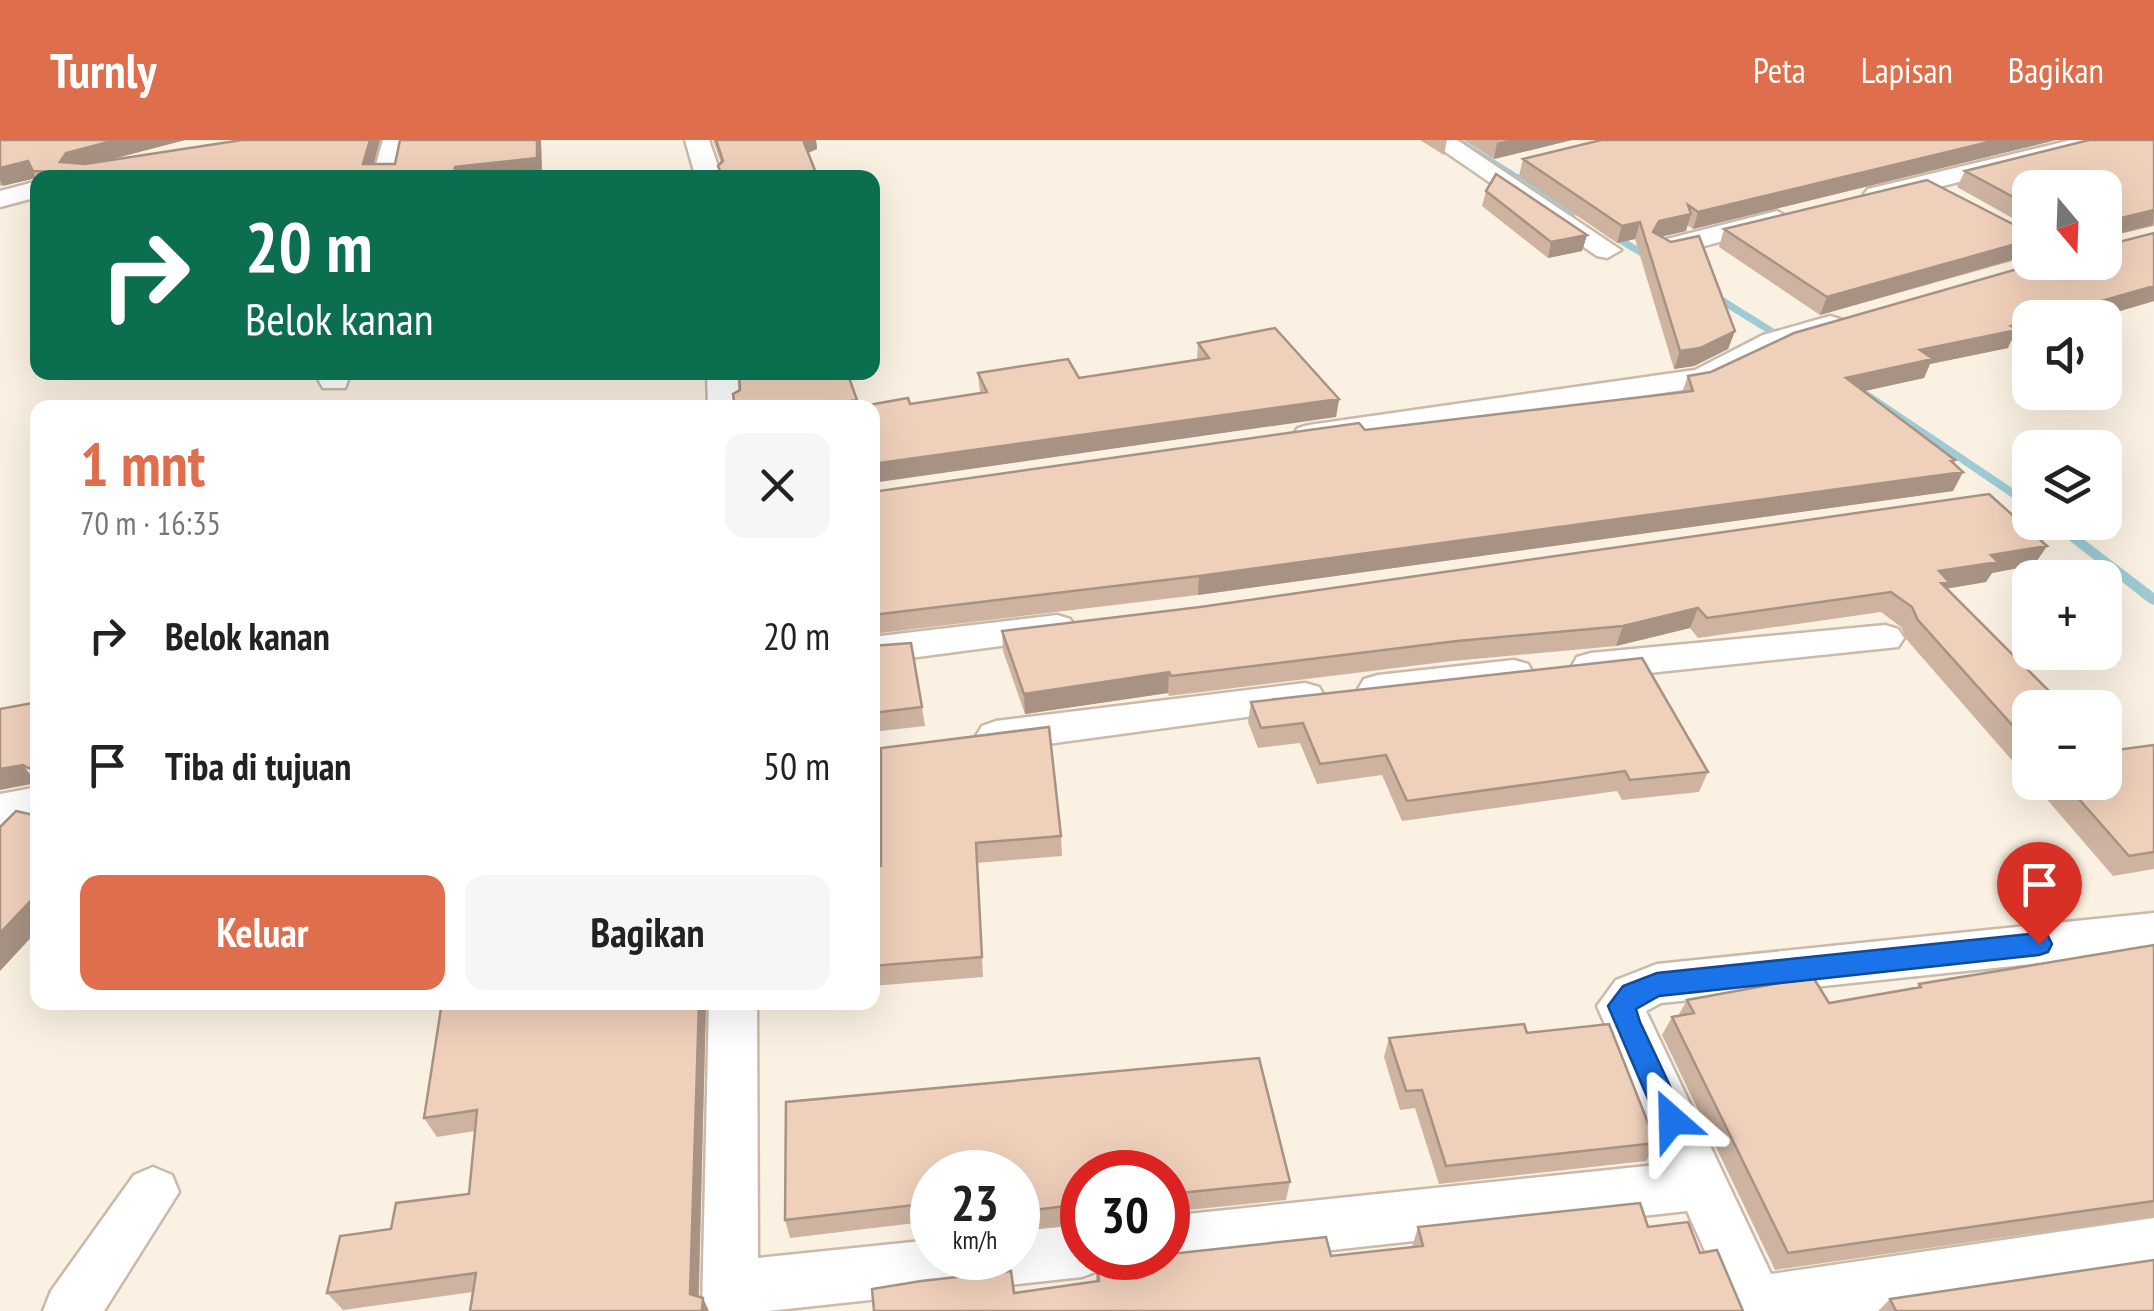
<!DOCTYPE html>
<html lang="id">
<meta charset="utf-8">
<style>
body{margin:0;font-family:"PT Sans Narrow",sans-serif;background:#f6f6f6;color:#222;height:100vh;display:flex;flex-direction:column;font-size:38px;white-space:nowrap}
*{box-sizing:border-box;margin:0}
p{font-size:32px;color:#767676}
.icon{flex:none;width:55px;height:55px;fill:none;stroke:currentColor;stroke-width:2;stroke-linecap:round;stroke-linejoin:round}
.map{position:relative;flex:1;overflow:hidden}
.drawer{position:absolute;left:30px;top:260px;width:850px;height:610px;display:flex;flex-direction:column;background:#fff;border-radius:20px;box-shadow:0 10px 40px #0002}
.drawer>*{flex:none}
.top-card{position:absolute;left:30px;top:30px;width:850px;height:210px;border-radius:20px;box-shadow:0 10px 40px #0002;background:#0b6e4f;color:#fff;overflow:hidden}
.needle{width:65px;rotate:161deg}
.controls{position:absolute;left:2012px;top:30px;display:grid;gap:20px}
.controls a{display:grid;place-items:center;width:110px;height:110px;border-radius:20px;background:#fff;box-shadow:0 10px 40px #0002;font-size:50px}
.speed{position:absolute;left:910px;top:1010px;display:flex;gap:20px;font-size:50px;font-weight:700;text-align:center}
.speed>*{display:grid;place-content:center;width:130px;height:130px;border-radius:50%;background:#fff;box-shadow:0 10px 40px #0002;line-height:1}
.speed small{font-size:25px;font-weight:400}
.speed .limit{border:15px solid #d22;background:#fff;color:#111}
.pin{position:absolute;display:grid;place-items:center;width:85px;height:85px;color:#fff;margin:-102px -42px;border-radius:50% 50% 50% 0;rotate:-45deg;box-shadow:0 0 10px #0007}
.pin .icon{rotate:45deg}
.me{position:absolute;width:110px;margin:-55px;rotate:335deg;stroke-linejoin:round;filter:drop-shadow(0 0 8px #0008)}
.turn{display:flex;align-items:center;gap:35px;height:210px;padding:0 50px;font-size:45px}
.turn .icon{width:130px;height:130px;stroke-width:2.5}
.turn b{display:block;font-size:70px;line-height:85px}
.round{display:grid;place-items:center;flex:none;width:105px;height:105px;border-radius:20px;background:#f6f6f6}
.head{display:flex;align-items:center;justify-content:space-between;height:170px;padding:0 50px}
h1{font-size:60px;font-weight:700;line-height:75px;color:#df6e4d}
.primary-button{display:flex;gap:20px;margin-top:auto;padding:20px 50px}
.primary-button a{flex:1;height:115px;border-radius:20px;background:#df6e4d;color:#fff;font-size:40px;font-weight:700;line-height:115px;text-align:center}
.primary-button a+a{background:#f6f6f6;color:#222}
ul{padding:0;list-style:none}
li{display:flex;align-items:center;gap:30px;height:130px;padding:0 50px}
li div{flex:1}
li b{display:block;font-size:38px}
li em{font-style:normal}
header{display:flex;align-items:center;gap:60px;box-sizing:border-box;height:140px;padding:0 50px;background:#df6e4d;color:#fff}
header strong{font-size:48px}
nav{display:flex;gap:55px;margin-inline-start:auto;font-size:35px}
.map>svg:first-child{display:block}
</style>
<header>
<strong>Turnly</strong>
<nav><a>Peta</a><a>Lapisan</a><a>Bagikan</a></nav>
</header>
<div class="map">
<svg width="2154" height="1171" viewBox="0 0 2154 1171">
<rect width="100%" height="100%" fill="#fbf1e2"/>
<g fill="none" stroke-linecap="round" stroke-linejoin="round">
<!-- stream -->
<path fill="#9fccd4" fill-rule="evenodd" d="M1452 0H1463L1582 74 1573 76Z
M1605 91H1613L1659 120 1650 122 1605 95Z
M1708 149 1712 150 1797 203 1791 206 1787 205 1704 154V150Z
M1860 246 2030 360V370L1856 251 1854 249Z
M2046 382H2061L2154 453V465L2149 463Z"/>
<!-- minor casing -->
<g stroke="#cbb9a9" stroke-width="5">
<path id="minor" d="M383 0H407L398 38H372Z
M685 0H709L722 38H696Z
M1428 0H1457L1621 110 1607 118 1597 116Z
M2071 0H2114L2111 5 1877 62 1864 54 1868 49Z
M38 41V57L0 67V51Z
M1777 71 1790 79 1786 85 1665 116 1651 108 1655 102Z
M1830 176 1840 179 1845 185 1840 191 1785 207 1703 247 1309 305 1298 302 1293 295 1298 288 1309 285 1695 230 1763 195Z
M321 232H351L345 248H323L319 241Z
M707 232H737L740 268H708Z
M1057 475 1070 479 1076 488 1070 497 872 523V497Z
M1885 485 1898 489 1904 498 1898 507 1591 539 1577 535 1572 526 1577 517 1591 513Z
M1514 520 1528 524 1533 533 1528 542 1378 563 1364 559 1358 549 1364 539 1378 535Z
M1305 543 1319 547 1325 557 1319 567 996 611 982 606 976 596 982 586 996 581Z
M38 647V679L0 686V654Z
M2154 773V811L1661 863 1646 871 1771 1134 2154 1078V1130L1890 1171H1732L1687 1071 1168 1128 1148 1118H1168V1076L1666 1024 1597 866 1616 840 1657 824Z
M709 862H757L758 1118 932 1100V1118H1018V1091L1082 1085V1118H1106L1101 1130 1082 1137 768 1171H702Z
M153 1027 172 1035 179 1052 104 1171H43L51 1151 134 1035Z"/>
</g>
<!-- minor -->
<use href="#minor" fill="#fff" fill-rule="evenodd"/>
</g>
<!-- wall -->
<path fill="#ceb3a1" d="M0 0H185L105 21 380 0 373 24H395L400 0H541L542 35 517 38H38V40L36 38 0 46Z
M713 0H816L817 9 808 13 818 38H720L718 26 721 23Z
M1420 0H1447L1444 15Z
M1464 0H1572L1494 19Z
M2056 0 1693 89 1687 85 1686 91 1661 97 1735 191 1728 209 1694 226 1674 229 1635 99 1617 103 1519 36 1523 19Z
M2089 0H2154V86L2111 96V100L2115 103 2154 93V161L2096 178H2030V196L2011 201 2008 208 1930 224 1924 238 1863 251 1955 320 1953 323 1963 332 1953 351 1198 455 872 494V352L1359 283 1365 290 1682 252 1688 236 1711 232 1794 193 2042 122H2105V48H2030V88L1957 47 1965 31Z
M1486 51 1587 95 1582 111 1548 118 1482 66Z
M1724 89 2030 93V116L1820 175 1719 107Z
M1198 203 1339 259 1336 277 872 268H735L740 250 857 260 858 267 910 264 980 253 978 233 1079 238 1197 220Z
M2047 406 2034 425 1992 433 1986 442 1947 448 2030 568V641L1907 500 1901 487 1881 472 1698 498 1690 488 1616 506 1452 521 1169 556 1168 553 1025 574 1003 511 1002 491Z
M872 506 922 567 925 586 872 592Z
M1251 562 1708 632 1699 652 1622 660 1617 651 1402 681 1382 635 1317 644 1300 603 1258 608 1248 582Z
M2154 605V729L2113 736 2032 642H2105L2109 611Z
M881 608 1061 696 1062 716 977 723 983 837 872 846V727L881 726Z
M2154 805V1076L1775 1130 1662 895 1672 877 1678 876 1687 860 1829 863 1916 847 1919 844Z
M442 862H706L699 1157 473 1152 343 1170 327 1153 391 1089 469 1054 475 991 437 997 424 978Z
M1527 893 1656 1003 1646 1021 1439 1044 1415 968 1400 970 1384 917 1389 898Z
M786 962 1290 1042 1286 1060 1168 1072 1082 1032V1082L1018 1090V1032H932V1081L790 1098 785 1080Z
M1418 1087H1648L1700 1113 1014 1153 1096 1142V1119L1170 1114 1331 1116 1412 1107Z
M1890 1159 2154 1171H1878Z"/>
<!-- shaded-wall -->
<path fill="#a79283" d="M116 0H185L74 29 60 22 66 13Z
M370 0H380L370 38 363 24Z
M537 0H541L542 35 517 38H453L455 27Z
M803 0H816L817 9 805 14Z
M1508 0H1572L1494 19 1497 3Z
M1997 0H2056L1693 89 1698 72Z
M28 21 36 38 3 46 0 40V28Z
M2154 70 2153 85 2105 97 2113 80Z
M1691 74 1686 91 1654 98 1653 92 1659 81Z
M1640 82 1635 99 1617 103 1622 86Z
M1587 95 1582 111 1548 118 1551 102Z
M2030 100 2029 115 1820 175 1827 157Z
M2154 146V161L2096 178H2042Z
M2030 181V196L2011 201 2008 208 1930 224 1924 238 1838 257 1846 238 1920 210Z
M878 184 880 201 872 202V185Z
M1735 191 1728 209 1694 226 1674 229 1680 211Z
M1339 259 1336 277 872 343V324Z
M857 260 858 268H810Z
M1955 320 1947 334 1963 332 1953 351 1198 455 1199 436Z
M2047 406 2034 425 1992 433 1986 442 1945 449 1938 462 1939 431 1991 415Z
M1698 468 1690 488 1616 506 1623 486Z
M1169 532 1168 553 1025 574 1024 554Z
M23 625 37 643 0 650V629Z
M38 626V641L28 628Z
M38 753V790L0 831V793Z
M699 862H706L698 1171 690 1154Z
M703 1158 709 1171H702Z"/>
<!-- building -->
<path fill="#efd0bb" stroke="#a79283" stroke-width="2.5" d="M0 0H116L66 13 60 22 85 24 242 0H370L363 24H395L400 0H537V18L455 27 453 38H71L70 33 33 31 28 21 0 28Z
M716 0H803L818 38H723L718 26 723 21Z
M1601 0H1997L1698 72 1688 65 1691 74 1659 81 1653 92 1671 102 1699 96 1735 191 1700 208 1680 211 1640 82 1622 86 1523 19Z
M2089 0H2154V70L2113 80 2111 100 2115 103 2154 93V146L2042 178H2030V181L2011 186 2017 190 1920 210 1933 219 1846 238 1955 320 1951 321 1963 332 1199 436 872 475V352L1359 283 1365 290 1693 251 1688 236 1711 232 1794 193 2042 122H2105V48H2030V66L1965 31Z
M1496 34 1587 95 1551 102 1486 51Z
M1927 40 2030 93V100L1827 157 1724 89Z
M872 171 878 184 872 185Z
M1275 188 1339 259 872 324V268H852L908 258 910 264 987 252 978 233 1068 219 1079 238 1209 218 1198 203Z
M739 232H847L857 260 810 268H735L733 254 740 250Z
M1989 354 2047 406 1991 415 1998 422 1939 431 1949 442 1941 443 2066 568H2030V605L1918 480 1912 467 1891 452 1707 478 1698 468 1623 486 1457 501 1171 536 1169 532 1024 554 1002 491 1200 467Z
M911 503 922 567 872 573V506Z
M1642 518 1708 632 1630 640 1625 631 1407 661 1386 615 1320 624 1303 583 1261 588 1251 562Z
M38 562V626L28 628 23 625 0 629V569Z
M1049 587 1061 696 976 703 982 817 872 826V727L881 726V608Z
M2154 605V712L2129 716 2064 642H2105V607L2109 611Z
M16 671 38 676V753L0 793V687Z
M2154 805V1061L1788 1113 1672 877 1694 873 1687 860 1813 837 1829 863 1921 847 1919 844Z
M442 862H699L690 1154 703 1158 702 1171H470L476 1133 327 1153 340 1096 391 1089 396 1063 469 1054 477 970 424 978Z
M1524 884 1527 893 1609 884 1656 1003 1446 1026 1422 950 1406 951 1389 898Z
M1259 918 1290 1042 1169 1054 1168 1056V1032H1082V1064L1018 1072V1032H932V1063L785 1080 786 962Z
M1640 1063 1648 1087 1688 1082 1700 1113 1717 1110 1743 1171H874L872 1149 921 1141 1011 1131 1014 1153 1099 1141 1096 1119 1098 1118H1168V1113L1170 1114 1326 1097 1331 1116 1423 1106 1418 1087Z
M2154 1120V1171H1896L1890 1159Z"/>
<!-- route -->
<path fill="#1a73e8" stroke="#114b97" stroke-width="2.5" d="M2039 793 2048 796 2052 804 2048 812 2039 815 1659 856 1636 869 1640 882 1686 980 1682 989 1672 993 1661 989 1608 866 1623 846 1657 833Z"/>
</svg>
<div class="controls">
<a><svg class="needle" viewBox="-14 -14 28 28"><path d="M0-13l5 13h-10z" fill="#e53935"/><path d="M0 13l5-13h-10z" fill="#767676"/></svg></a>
<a><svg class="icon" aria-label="sound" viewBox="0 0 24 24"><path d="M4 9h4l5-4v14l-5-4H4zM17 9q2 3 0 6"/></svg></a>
<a><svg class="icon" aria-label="layers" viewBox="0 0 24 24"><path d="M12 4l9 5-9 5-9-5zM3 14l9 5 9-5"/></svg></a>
<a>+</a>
<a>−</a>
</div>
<div class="speed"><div>23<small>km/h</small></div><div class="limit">30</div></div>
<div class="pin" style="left:2039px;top:804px;background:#d93025"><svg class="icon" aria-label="arrive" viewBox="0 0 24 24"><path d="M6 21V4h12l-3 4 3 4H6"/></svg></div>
<svg class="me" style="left:1672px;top:980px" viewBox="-20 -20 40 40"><path d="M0-17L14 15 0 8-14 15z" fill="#1a73e8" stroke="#fff" stroke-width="4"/></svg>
<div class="top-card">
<div class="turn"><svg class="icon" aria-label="right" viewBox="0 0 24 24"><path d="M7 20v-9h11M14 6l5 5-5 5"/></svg><div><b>20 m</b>Belok kanan</div></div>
</div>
<section class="drawer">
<div class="head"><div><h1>1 mnt</h1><p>70 m · 16:35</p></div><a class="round"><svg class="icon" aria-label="close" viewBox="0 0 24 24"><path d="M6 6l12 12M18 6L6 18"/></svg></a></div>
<ul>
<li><svg class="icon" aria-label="right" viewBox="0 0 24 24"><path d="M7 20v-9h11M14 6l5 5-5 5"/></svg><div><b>Belok kanan</b></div><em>20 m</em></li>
<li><svg class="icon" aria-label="arrive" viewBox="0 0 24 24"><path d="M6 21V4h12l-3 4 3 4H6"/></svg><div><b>Tiba di tujuan</b></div><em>50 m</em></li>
</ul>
<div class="primary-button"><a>Keluar</a><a>Bagikan</a></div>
</section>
</div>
